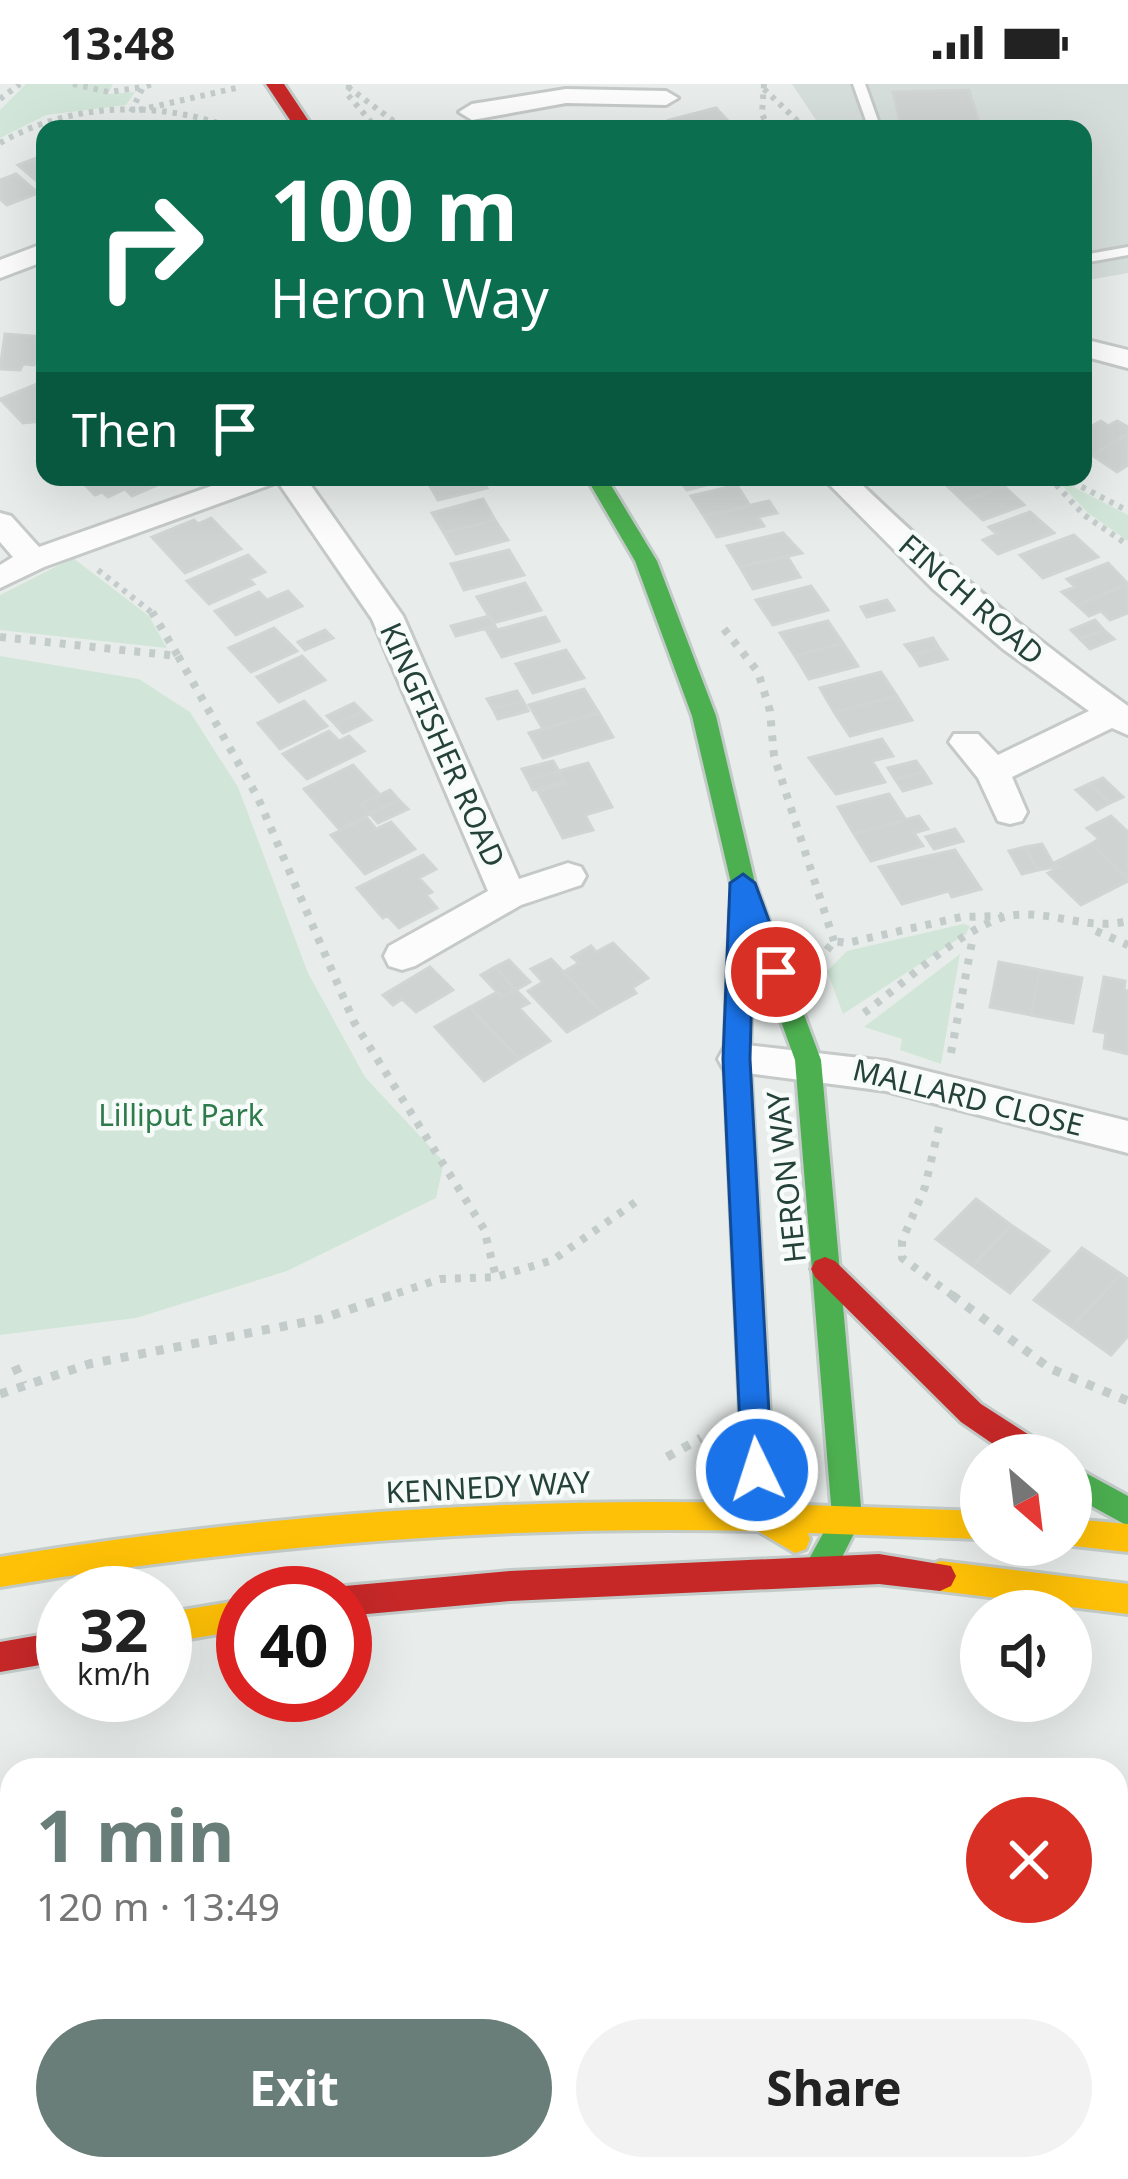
<!DOCTYPE html>
<meta charset="utf-8">
<style>
body{margin:0;font-family:"Noto Sans",sans-serif;background:#f2f2f2;color:#222;height:100vh;display:flex;flex-direction:column;font-size:45px;white-space:nowrap}
*{box-sizing:border-box;margin:0}
p{font-size:39px;color:#767676}
.icon{flex:none;width:66px;height:66px;fill:none;stroke:currentColor;stroke-width:2;stroke-linecap:round;stroke-linejoin:round}
.map{position:relative;flex:1;overflow:hidden}
.side{position:absolute;left:0px;top:1674px;width:1128px;height:423px;display:flex;flex-direction:column;background:#fff;border-radius:36px 36px 0 0;box-shadow:0 12px 48px #0002}
.side>*{flex:none}
.hud{position:absolute;left:36px;top:36px;width:1056px;height:366px;border-radius:24px;box-shadow:0 12px 48px #0002;background:#0b6e4f;color:#fff;overflow:hidden}
.needle{width:78px;rotate:152deg}
.fabs{position:absolute;left:960px;top:1350px;display:grid;gap:24px}
.fabs a{display:grid;place-items:center;width:132px;height:132px;border-radius:50%;background:#fff;box-shadow:0 12px 48px #0002;font-size:60px}
.speed{position:absolute;left:36px;top:1482px;display:flex;gap:24px;font-size:60px;font-weight:700;text-align:center}
.speed>*{display:grid;place-content:center;width:156px;height:156px;border-radius:50%;background:#fff;box-shadow:0 12px 48px #0002;line-height:1}
.speed small{font-size:30px;font-weight:400}
.speed .limit{border:18px solid #d22;background:#fff;color:#111}
.pin{position:absolute;display:grid;place-items:center;width:102px;height:102px;color:#fff;margin:-51px;border:6px solid #fff;border-radius:50%;box-shadow:0 3px 12px #0007}
.me{position:absolute;width:132px;margin:-66px;rotate:356deg;stroke-linejoin:round;filter:drop-shadow(0 0 9px #0008)}
.turn{display:flex;align-items:center;gap:42px;height:252px;padding:0 36px;font-size:54px}
.turn .icon{width:156px;height:156px;stroke-width:2.5}
.turn b{display:block;font-size:84px;line-height:102px}
.then{display:flex;align-items:center;height:114px;padding:0 36px;background:#0003;gap:24px;font-size:45px}
.round{display:grid;place-items:center;flex:none;width:126px;height:126px;border-radius:63px;background:#f2f2f2}
.headline{display:flex;align-items:center;justify-content:space-between;height:204px;padding:0 36px}
h1{font-size:72px;font-weight:700;line-height:90px;color:#697e78}
.cta{display:flex;gap:24px;margin-top:auto;padding:24px 36px}
.cta a{flex:1;height:138px;border-radius:72px;background:#697e78;color:#fff;font-size:48px;font-weight:700;line-height:138px;text-align:center}
.cta a+a{background:#f2f2f2;color:#222}
.status{display:flex;justify-content:space-between;align-items:center;height:84px;padding:0 60px;background:#fff;direction:ltr}
.status svg{height:33px;fill:currentColor}
.map>svg:first-child{display:block}
</style>
<div class="status"><b>13:48</b><svg viewBox="0 0 49 12"><path d="M0 12V9h3v3zM5 12V6h3v6zM10 12V3h3v9zM15 12V0h3v12zM26 1h20v11H26zM47 4h2v5h-2z"/></svg></div>
<div class="map">
<svg width="1128" height="2095" viewBox="0 0 1128 2095">
<rect width="100%" height="100%" fill="#e8edeb"/>
<!-- built -->
<path fill="#d6dedb" d="M792 0H1128V189L1083 197V45H822Z"/>
<!-- green -->
<path fill="#d1e6d8" d="M26 0H113L108 10 135 8 126 21 46 31 0 54V26Z
M1054 393 1128 431V457L1088 429Z
M73 474 149 532 167 564 0 546V511Z
M0 572 139 595 190 628 238 703 308 889 365 993 444 1078 436 1114 287 1187 136 1234 0 1251Z
M963 840 970 842 966 850 843 930 827 887 847 867Z
M960 870 941 980 900 966 902 955 864 943Z"/>
<g fill="none" stroke-linecap="round" stroke-linejoin="round">
<!-- stream -->
<path fill="#a9d4db" fill-rule="evenodd" d="M559 2085H581L585 2095H563Z"/>
</g>
<!-- building -->
<path fill="#cfd4d2" stroke="#d1d6d4" stroke-width="3" d="M969 6 981 45H892L901 43 893 8Z
M716 24 730 39 677 45 669 36Z
M45 71V96L39 99 18 81Z
M16 90 38 109 7 121 0 115V96Z
M5 250 45 253 34 281 23 280 20 286 0 285Z
M37 300 45 308V337L23 339 0 315Z
M1101 337 1108 342 1117 337 1128 343V350L1092 371 1083 366V347Z
M1128 350V381L1117 388 1092 371Z
M77 393H146L155 402 132 412 125 405 108 413 102 408 95 411Z
M443 393H480L487 404 438 416 427 397Z
M677 393H727L729 395 687 406Z
M958 393H994L1004 402 963 417 943 398Z
M737 401 750 422 704 432 691 412Z
M1004 402 1024 421 983 436 963 417Z
M483 415 495 436 444 449 432 429Z
M769 417 777 429 758 433 764 442 717 453 704 432Z
M1030 428 1054 449 998 470 983 456 997 450 989 443Z
M211 434 241 465 185 489 152 453 194 436 198 440Z
M495 436 508 456 456 470 444 449Z
M783 449 802 469 740 483 727 462Z
M1074 451 1098 473 1043 494 1020 471Z
M509 466 524 491 464 506 451 480Z
M248 471 265 488 249 495 254 500 209 520 187 497Z
M787 472 800 493 753 505 740 483Z
M1108 479 1128 500 1077 521 1062 508 1075 503 1067 495Z
M525 499 541 526 493 539 477 513Z
M1128 500V529L1110 536 1101 527 1089 532 1077 521Z
M811 502 828 526 773 541 756 516Z
M288 507 302 522 236 551 215 527 259 508 267 516Z
M887 516 894 526 867 533 861 523Z
M489 532 495 542 456 552 451 542Z
M545 533 559 557 502 573 485 544 495 542 497 546Z
M1095 536 1104 546 1080 555 1071 546Z
M828 537 843 559 795 572 780 549Z
M274 544 297 567 251 588 229 564Z
M325 546 333 554 305 566 298 558Z
M1104 546 1114 555 1090 565 1080 555Z
M933 554 939 564 913 571 905 561Z
M843 559 858 582 809 595 795 572Z
M939 564 947 575 920 582 913 571Z
M566 566 584 594 533 609 516 580Z
M302 572 325 596 279 618 257 593Z
M881 588 897 612 834 628 820 604Z
M584 605 599 629 543 645 529 621Z
M517 607 523 617 493 625 487 615Z
M897 612 912 636 850 652 834 628Z
M304 617 327 642 280 665 258 639Z
M523 617 528 627 498 635 493 625Z
M354 619 363 628 335 640 327 632Z
M363 628 371 636 343 649 335 640Z
M599 629 613 653 543 674 529 649Z
M329 647 339 657 349 652 364 667 307 695 283 670Z
M882 655 893 672 872 677 885 698 836 710 809 674Z
M553 677 559 687 528 696 522 685Z
M916 677 924 688 895 695 888 684Z
M588 679 612 723 585 731 593 746 563 754 538 707 565 700 559 687Z
M353 681 380 711 361 720 370 730 339 745 304 705Z
M559 687 564 697 533 706 528 696Z
M924 688 931 699 903 707 895 695Z
M1103 694 1123 713 1110 719 1089 700Z
M1089 700 1110 719 1097 726 1076 706Z
M390 706 399 716 370 730 361 720Z
M889 710 906 736 854 750 838 723Z
M399 716 408 725 378 739 370 730Z
M919 732 928 745 914 749 923 762 871 777 854 750Z
M1111 732 1128 748V794L1091 760 1099 755 1087 744Z
M367 734 376 745 391 738 415 765 365 790 331 751Z
M955 745 963 757 934 765 926 753Z
M1042 760 1055 783 1038 786 1025 763Z
M1091 760 1128 797 1081 821 1048 789 1059 783 1054 779Z
M1025 763 1038 786 1022 790 1009 767Z
M955 766 981 805 952 813 949 807 902 820 879 783Z
M423 771 436 785 419 794 432 808 426 811 437 824 399 844 387 831 383 834 357 804Z
M613 859 648 894 632 904 636 909 602 928 563 888 579 879 572 873 591 862 596 868Z
M551 875 602 928 567 948 528 907 543 898 531 885Z
M509 876 530 898 516 906 495 883Z
M999 878 1040 886 1031 931 990 923Z
M430 883 453 906 416 928 402 915 393 921 383 911Z
M495 883 516 906 502 913 481 891Z
M1040 886 1082 894 1073 939 1031 931Z
M1104 893 1125 897 1124 906 1128 907V970L1104 964 1106 949 1094 947Z
M516 906 529 919 519 924 550 957 519 975 470 923 497 908 502 913Z
M470 923 519 975 484 997 435 943Z
M976 1115 1011 1141 973 1182 936 1155Z
M1011 1141 1049 1167 1010 1209 973 1182Z
M1082 1164 1121 1190 1072 1243 1034 1216Z
M1121 1190 1128 1195V1252L1111 1271 1072 1243Z
M12 1877V1997L1 2007 0 1888Z"/>
<g fill="none" stroke-linecap="round" stroke-linejoin="round">
<!-- lane casing -->
<g stroke="#c5cac8" stroke-width="6">
<path id="lane" d="M853 0H865L881 45H869Z
M1128 163V171L1083 179V171Z"/>
</g>
<!-- street casing -->
<g stroke="#c5cac8" stroke-width="6">
<path id="street" d="M566 5 666 7 678 14 666 21 566 19 472 36 459 28 472 20Z
M45 159V177L0 194V176Z
M1083 255 1128 266V284L1083 272Z
M237 393H305L403 532 519 795 568 779 581 783 586 792 581 801 521 821 415 882 402 886 389 882 384 872 389 862 488 807 372 535 278 398 44 483 0 504V481L13 473 0 458V429L11 432 39 463Z
M822 393H854C943 479 1028 551 1128 622V651L1112 644 1012 693 1027 728 1022 737 1010 740 998 737 978 694 949 658 954 650H978L998 671 1089 627 1003 565 933 505Z
M737 960 886 977 1128 1037V1069L886 1007 724 986 718 975 724 964Z"/>
</g>
<!-- fast casing -->
<g stroke="#c3cbc8" stroke-width="6">
<path id="fast" d="M586 393H606L657 477 716 632 755 799 821 976 862 1434 836 1485 825 1489 814 1485 809 1475 832 1433 795 976 731 799 692 632 635 477Z
M1071 1381 1128 1412V1442L1071 1411Z"/>
</g>
<!-- slow casing -->
<g stroke="#c3cbc8" stroke-width="6">
<path id="slow" d="M742 817 754 826 750 975 775 1420 981 1427V1455L808 1449 810 1455 806 1465 795 1469 758 1447C504 1441 251 1461 0 1503V1473C246 1433 494 1413 744 1419L724 975 730 826Z
M1071 1435 1128 1440V1468L1065 1461H1071Z
M940 1477 1128 1500V1530L940 1507 929 1502 924 1492 929 1482Z
M243 1516V1546L165 1559V1529Z"/>
</g>
<!-- jam casing -->
<g stroke="#c3cbc8" stroke-width="6">
<path id="jam" d="M266 0H284L314 45H296Z
M825 1173 835 1177 981 1320 1045 1361 1049 1371H1009L961 1338 815 1193 811 1185 815 1177Z
M879 1470 951 1482 956 1492 951 1502 940 1507 879 1500 510 1517 345 1532V1509H333L345 1502 510 1487Z
M63 1547V1577L0 1588V1558Z"/>
</g>
<!-- path-far2 -->
<path stroke="#c3ccca" stroke-width="6" stroke-dasharray="4.5 6" stroke-linecap="butt" d="M73 0 109 8 143 3
M764 0 762 30 769 45
M349 1 348 11 377 45
M348 3 404 45
M764 5 806 45
M0 15 20 0
M139 26 236 4
M131 28 143 3 153 0
M0 59C71 18 159 16 235 45
M1049 393 1084 431 1128 461
M1063 393 1128 427
M98 486 155 531"/>
<!-- path-far1 -->
<path stroke="#c3ccca" stroke-width="8" stroke-dasharray="6 9" stroke-linecap="butt" d="M724 545 758 588 770 627 774 672 834 857
M0 553 178 572 152 528
M178 572 258 714 354 938 484 1145 496 1193
M1096 847 1128 861
M827 866 834 857 847 859 961 833 1002 832
M864 929C901 902 971 835 1015 831 1054 827 1088 847 1128 837
M951 969 973 853
M939 1043 925 1103 902 1157V1174L956 1214
M383 1214 440 1195 496 1193 553 1176 637 1117"/>
<!-- path -->
<path stroke="#c3ccca" stroke-width="9" stroke-dasharray="8 10" stroke-linecap="butt" d="M952 1211 1049 1284 1128 1317
M15 1282 23 1300
M0 1310 89 1280 321 1235 392 1211
M667 1373 701 1354
M1116 1794 1128 1797
M0 1834 12 1831
M491 2085 496 2095
M754 2085 761 2095
M766 2085 768 2095"/>
<!-- lane -->
<use href="#lane" fill="#fcfcfc" fill-rule="evenodd"/>
<!-- street -->
<use href="#street" fill="#fcfcfc" fill-rule="evenodd"/>
<!-- fast -->
<use href="#fast" fill="#4caf50" fill-rule="evenodd"/>
<!-- slow -->
<use href="#slow" fill="#ffc107" fill-rule="evenodd"/>
<!-- jam -->
<use href="#jam" fill="#c62828" fill-rule="evenodd"/>
</g>
<!-- route -->
<path fill="#1a73e8" stroke="#114b97" stroke-width="3" d="M743 790 755 799 788 888 785 895H766L753 862 750 975 772 1386 768 1395 757 1400 746 1395 742 1386 723 975 730 799Z"/>
<g text-anchor="middle" stroke-width="9" stroke-linejoin="round" paint-order="stroke">
<!-- street labels -->
<g font-size="30" fill="#24423a" stroke="#f7fbf9">
<text transform="translate(971 516) rotate(41)" y="10">FINCH ROAD</text>
<text transform="translate(442 661) rotate(66)" y="10">KINGFISHER ROAD</text>
<text transform="translate(968 1014) rotate(14)" y="10">MALLARD CLOSE</text>
<text transform="translate(787 1093) rotate(-96)" y="10">HERON WAY</text>
<text transform="translate(488 1404) rotate(-3)" y="10">KENNEDY WAY</text>
</g>
<!-- park labels -->
<g font-size="30" fill="#2d7a4b" stroke="#f7fbf9">
<text x="181" y="1042">Lilliput Park</text>
</g>
</g>
</svg>
<div class="fabs">
<a><svg class="needle" viewBox="-14 -14 28 28"><path d="M0-13l5 13h-10z" fill="#e53935"/><path d="M0 13l5-13h-10z" fill="#767676"/></svg></a>
<a><svg class="icon" aria-label="sound" viewBox="0 0 24 24"><path d="M4 9h4l5-4v14l-5-4H4zM17 9q2 3 0 6"/></svg></a>
</div>
<div class="speed"><div>32<small>km/h</small></div><div class="limit">40</div></div>
<div class="pin" style="left:776px;top:888px;background:#d93025"><svg class="icon" aria-label="arrive" viewBox="0 0 24 24"><path d="M6 21V4h12l-3 4 3 4H6"/></svg></div>
<svg class="me" style="left:757px;top:1386px" viewBox="-20 -20 40 40"><circle r="17" fill="#1a73e8" stroke="#fff" stroke-width="3"/><path d="M0-11L8 9 0 5-8 9z" fill="#fff"/></svg>
<div class="hud">
<div class="turn"><svg class="icon" aria-label="right" viewBox="0 0 24 24"><path d="M7 20v-9h11M14 6l5 5-5 5"/></svg><div><b>100 m</b>Heron Way</div></div>
<div class="then">Then<svg class="icon" aria-label="arrive" viewBox="0 0 24 24"><path d="M6 21V4h12l-3 4 3 4H6"/></svg></div>
</div>
<section class="side">
<div class="headline"><div><h1>1 min</h1><p>120 m · 13:49</p></div><a class="round" style="background:#d93025;color:#fff"><svg class="icon" aria-label="close" viewBox="0 0 24 24"><path d="M6 6l12 12M18 6L6 18"/></svg></a></div>
<div class="cta"><a>Exit</a><a>Share</a></div>
</section>
</div>
